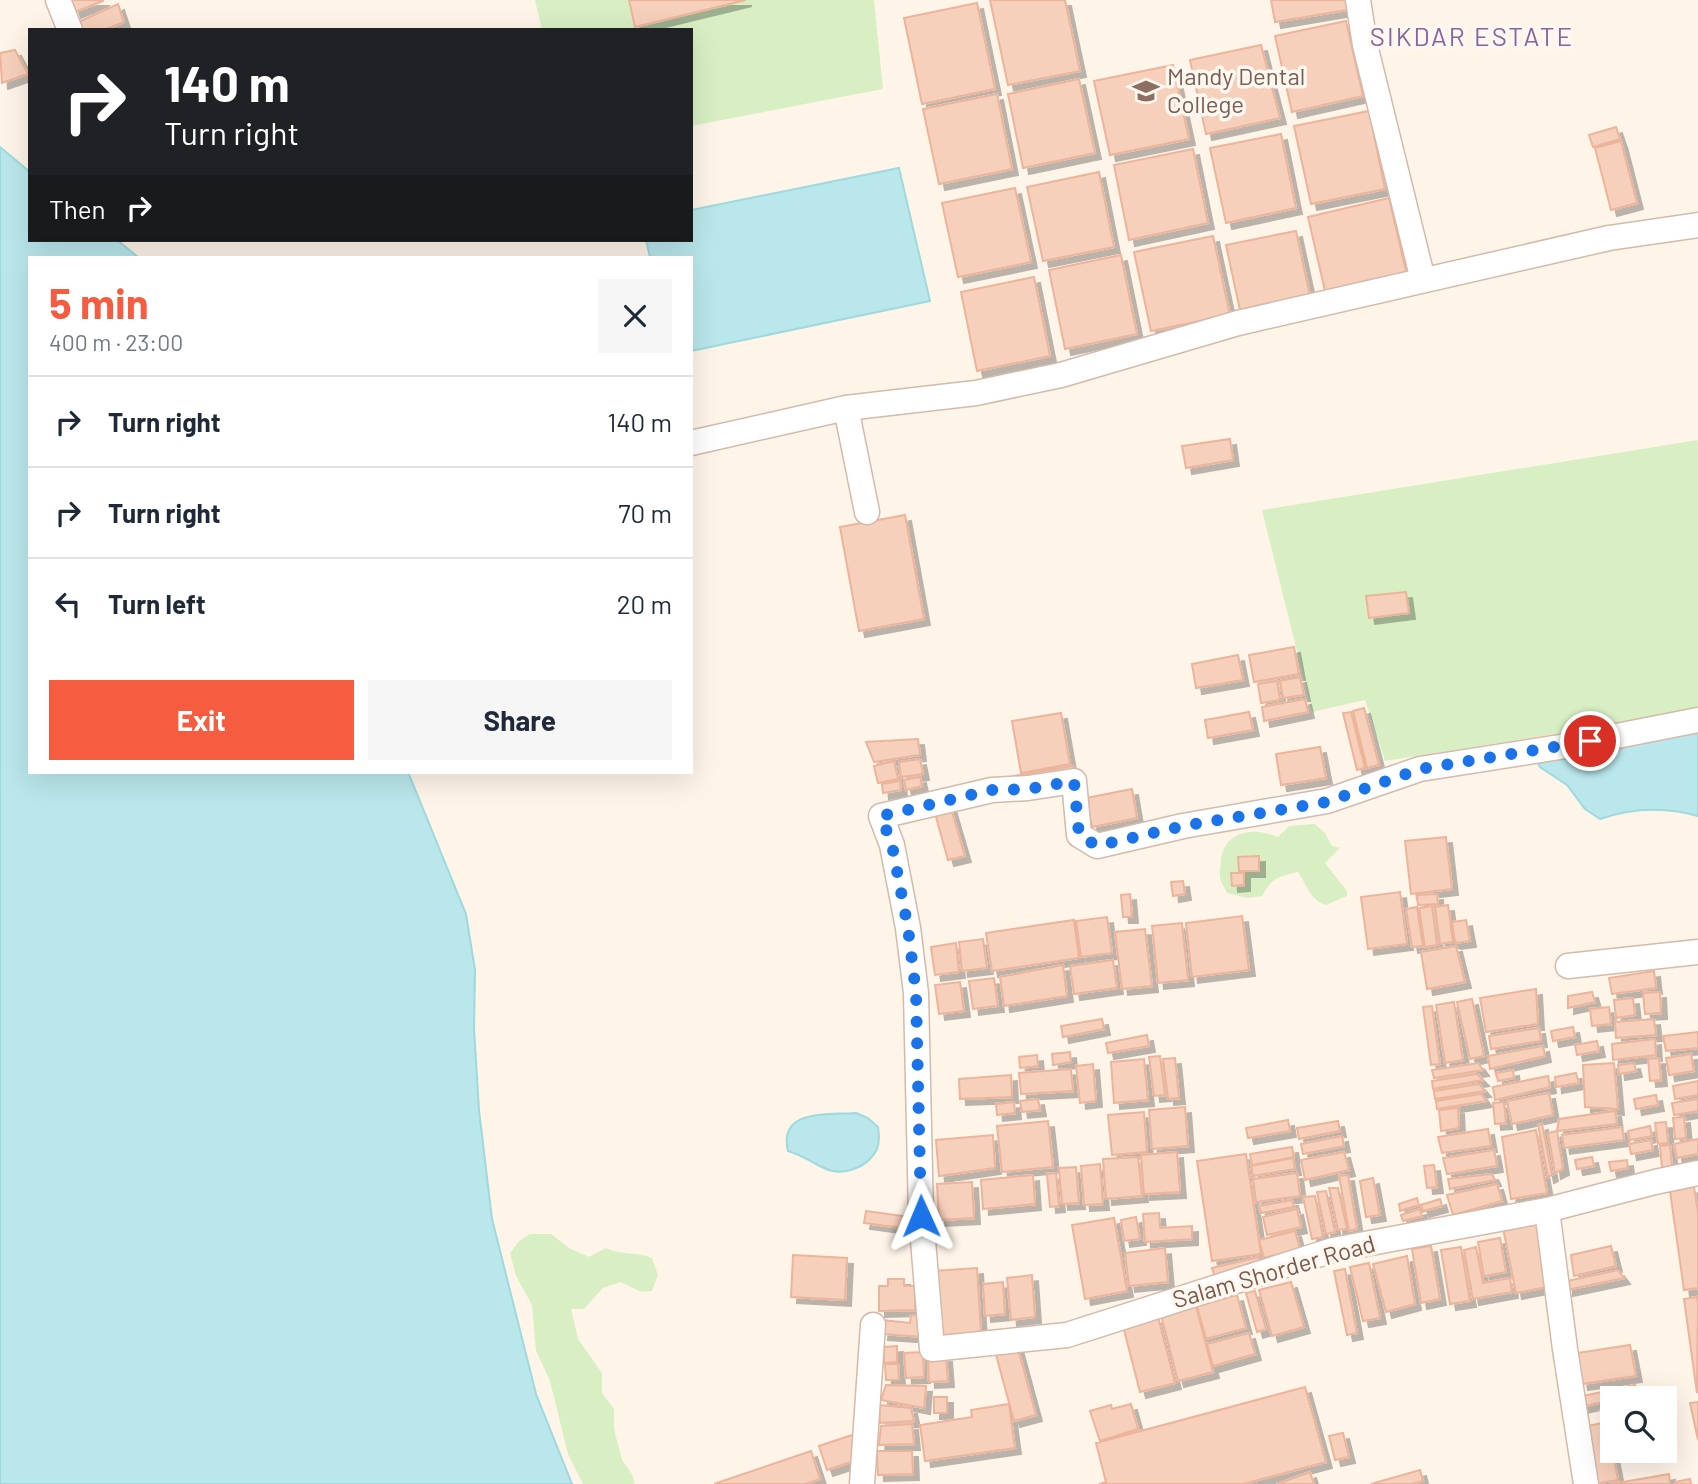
<!DOCTYPE html>
<meta charset="utf-8">
<style>
body{margin:0;font-family:Barlow,sans-serif;background:#f6f6f7;color:#1f2937;height:100vh;display:flex;flex-direction:column;font-size:26px;white-space:nowrap}
*{box-sizing:border-box;margin:0}
p{font-size:23px;color:#747a83}
.icon{flex:none;width:38px;height:38px;fill:none;stroke:currentColor;stroke-width:2;stroke-linecap:round;stroke-linejoin:round}
.map{position:relative;flex:1;overflow:hidden}
.side{position:absolute;left:28px;top:256px;width:665px;height:518px;display:flex;flex-direction:column;background:#fff;border-radius:0px;box-shadow:0 7px 28px #0002}
.side>*{flex:none}
.guide{position:absolute;left:28px;top:28px;width:665px;height:214px;border-radius:0px;box-shadow:0 7px 28px #0002;background:#202124;color:#fff;overflow:hidden}
.controls{position:absolute;left:1600px;top:1386px;display:grid;gap:14px}
.controls a{display:grid;place-items:center;width:77px;height:77px;border-radius:0px;background:#fff;box-shadow:0 7px 28px #0002;font-size:35px}
.pin{position:absolute;display:grid;place-items:center;width:60px;height:60px;color:#fff;margin:-30px;border:4px solid #fff;border-radius:50%;box-shadow:0 2px 7px #0007}
.me{position:absolute;width:77px;margin:-38px;rotate:359deg;stroke-linejoin:round;filter:drop-shadow(0 0 5px #0008)}
.turn{display:flex;align-items:center;gap:24px;height:147px;padding:0 21px;font-size:32px}
.turn .icon{width:91px;height:91px;stroke-width:2.5}
.turn b{display:block;font-size:49px;line-height:60px}
.then{display:flex;align-items:center;height:66px;padding:0 21px;background:#0003;gap:14px;font-size:26px}
.round{display:grid;place-items:center;flex:none;width:74px;height:74px;border-radius:0px;background:#f6f6f7}
.overview{display:flex;align-items:center;justify-content:space-between;height:119px;padding:0 21px}
h1{font-size:42px;font-weight:700;line-height:52px;color:#f55c40}
.cta{display:flex;gap:14px;margin-top:auto;padding:14px 21px}
.cta a{flex:1;height:80px;border-radius:0px;background:#f55c40;color:#fff;font-size:28px;font-weight:700;line-height:80px;text-align:center}
.cta a+a{background:#f6f6f7;color:#1f2937}
ul{padding:0;list-style:none}
li{display:flex;align-items:center;gap:21px;height:91px;padding:0 21px;border-top:2px solid #e0e1e3}
li div{flex:1}
li b{display:block;font-size:26px}
li em{font-style:normal}
.map>svg:first-child{display:block}
</style>
<div class="map">
<svg width="1698" height="1484" viewBox="0 0 1698 1484">
<defs>
<filter id="shadow"><feDropShadow dx="6" dy="6" stdDeviation="0" flood-color="#0004"/></filter>
</defs>
<rect width="100%" height="100%" fill="#fff4e8"/>
<!-- green -->
<path fill="#d8efc4" d="M535 0H874L883 89 691 126V30H542Z
M1698 440V711L1385 761 1365 700 1312 712 1262 510Z
M1315 824 1325 833 1332 846 1340 848 1325 863 1347 891V896L1326 905C1310 900 1307 885 1298 872 1279 877 1273 876 1262 896L1248 898 1227 893C1225 888 1220 882 1220 877 1219 873 1221 865 1221 860 1225 830 1255 827 1278 837L1289 826Z
M530 1234H551L569 1248 589 1257 606 1248C622 1256 636 1251 652 1258L658 1275 652 1291 641 1292 621 1282 603 1288 584 1309H571L578 1339 602 1373V1393L614 1409V1429L622 1460 632 1474 635 1484H583L568 1454 550 1381 536 1351 532 1305 516 1276 510 1253 519 1241Z"/>
<!-- water -->
<path fill="#b9e7eb" stroke="#9ed9de" stroke-width="2" d="M0 147 30 172V240H117L138 257H30V772H408L466 914 475 970 474 1029 479 1110 492 1219 536 1394 572 1484H0Z
M899 168 930 301 691 351V257H650L646 240H691V210Z
M1698 726V816C1666 807 1632 808 1600 819L1585 809 1567 785 1540 767 1537 762Z
M856 1113 868 1118 878 1127C879 1134 880 1142 877 1149 868 1168 842 1177 824 1168 811 1162 802 1155 788 1151 778 1109 827 1115 856 1113Z"/>
<!-- building -->
<path fill="#f7d0bc" stroke="#ecb49a" stroke-width="2" filter="url(#shadow)" d="M71 0H103V1L75 12Z
M629 0H746L635 27Z
M990 0H1065L1080 71 1008 85Z
M1271 0H1351L1353 9 1275 22Z
M977 3 995 89 922 104 904 18Z
M118 4 124 22 104 30H77L74 24Z
M1346 21 1363 96 1292 112 1275 36Z
M1261 45 1280 118 1206 134 1190 60Z
M15 50 28 74 2 83 0 53Z
M1173 65 1189 139 1110 155 1094 81Z
M1079 79 1095 153 1023 168 1008 94Z
M997 94 1012 169 939 184 923 109Z
M1369 111 1385 189 1311 204 1294 126Z
M1616 127 1620 139 1593 147 1589 135Z
M1281 134 1296 208 1226 223 1210 148Z
M1621 141 1637 203 1611 210 1595 148Z
M1193 149 1208 223 1129 240 1114 165Z
M1099 172 1114 247 1043 261 1027 187Z
M1015 188 1031 262 958 277 942 203Z
M1389 198 1407 276 1326 295 1308 217Z
M1296 231 1310 296 1240 310 1226 245Z
M1213 236 1230 315 1151 331 1134 252Z
M1121 255 1137 334 1065 349 1049 270Z
M1034 277 1050 356 977 371 961 292Z
M1230 439 1233 460 1186 468 1182 446Z
M905 515 924 619 859 631 840 527Z
M1406 592 1409 613 1369 618 1366 596Z
M1294 647 1299 674 1254 682 1249 655Z
M1238 655 1243 680 1196 688 1192 664Z
M1300 677 1304 695 1283 698 1280 681Z
M1277 681 1280 700 1261 703 1258 684Z
M1305 699 1308 712 1264 721 1262 707Z
M1364 708 1379 765 1367 768 1353 711Z
M1249 712 1253 730 1208 738 1205 720Z
M1351 712 1365 768 1357 770 1343 713Z
M1061 713 1070 764 1021 773 1012 721Z
M918 739 920 755 874 762 866 742Z
M1320 747 1326 778 1281 785 1276 754Z
M920 759 923 774 901 777 899 762Z
M894 761 898 779 878 783 874 766Z
M1073 766 1074 776 1014 785 1013 776Z
M920 777 922 786 906 790 904 780Z
M900 781 901 790 883 793 882 784Z
M1132 789 1137 818 1092 827 1086 798Z
M950 805 965 856 948 860 934 810Z
M1446 837 1452 889 1411 894 1405 841Z
M1259 856V871H1239L1238 857Z
M1231 873H1244V885L1232 886Z
M1183 881 1185 894 1173 896 1171 882Z
M1400 892 1407 944 1368 949 1361 897Z
M1130 894 1132 917H1123L1121 895Z
M1437 894 1438 904 1418 905 1417 895Z
M1448 905 1453 942 1440 944 1435 907Z
M1432 906 1437 945 1425 947 1419 908Z
M1417 907 1423 946 1412 947 1406 909Z
M1242 916 1249 970 1192 977 1186 923Z
M1107 917 1112 953 1081 957 1076 921Z
M1074 920 1079 958 992 971 986 933Z
M1466 920 1470 941 1455 943 1452 922Z
M1182 923 1188 980 1158 983 1152 926Z
M1145 929 1152 986 1122 989 1115 932Z
M983 939 987 968 962 971 959 942Z
M956 943 959 972 935 975 931 947Z
M1456 946 1465 982 1427 989 1421 952Z
M1113 960 1117 988 1074 994 1070 966Z
M1063 965 1067 996 1004 1006 1000 977Z
M1654 971 1656 988 1612 994 1609 978Z
M994 978 998 1006 973 1009 969 981Z
M960 982 964 1011 939 1014 935 985Z
M1536 989 1538 1024 1486 1032 1480 998Z
M1592 992 1595 1002 1568 1008V996Z
M1660 992 1661 1013 1645 1014 1643 993Z
M1633 998 1635 1015 1616 1018 1614 1000Z
M1472 999 1484 1056 1470 1059 1457 1002Z
M1454 1002 1463 1060 1445 1063 1436 1005Z
M1432 1006 1440 1064 1431 1065 1423 1007Z
M1609 1007 1611 1024 1592 1026 1590 1009Z
M1102 1019 1104 1029 1063 1037 1061 1026Z
M1654 1019 1656 1035 1616 1038 1615 1022Z
M1573 1027 1575 1037 1553 1041 1551 1031Z
M1539 1028 1541 1041 1491 1049 1489 1036Z
M1698 1032V1048L1666 1051 1663 1036Z
M1147 1035 1149 1046 1108 1053 1106 1043Z
M1655 1039 1656 1055 1613 1060 1612 1044Z
M1597 1041 1599 1051 1577 1055 1575 1045Z
M1543 1046 1545 1056 1490 1069 1488 1056Z
M1070 1052 1071 1062 1053 1065 1052 1054Z
M1691 1054 1694 1071 1669 1075 1666 1058Z
M1037 1055 1038 1066 1020 1068 1019 1057Z
M1160 1056 1165 1095 1154 1096 1149 1057Z
M1175 1058 1179 1098 1168 1099 1163 1059Z
M1659 1058 1661 1080 1650 1081 1648 1059Z
M1144 1059 1148 1100 1114 1103 1111 1062Z
M1478 1063 1483 1070 1434 1078 1432 1070Z
M1614 1063 1618 1109 1585 1107 1583 1065Z
M1634 1063 1636 1071 1619 1074 1618 1065Z
M1093 1064 1096 1101 1080 1103 1076 1066Z
M1071 1069 1073 1091 1021 1094 1019 1073Z
M1513 1070 1514 1078 1498 1081 1496 1073Z
M1576 1073 1579 1083 1556 1087 1555 1077Z
M1477 1074 1483 1080 1433 1089 1432 1081Z
M1011 1075 1012 1097 960 1099 959 1079Z
M1548 1076 1550 1087 1495 1100 1493 1087Z
M1698 1081V1095L1675 1099 1673 1086Z
M1479 1084 1485 1091 1435 1099 1434 1091Z
M1549 1093 1553 1115 1512 1124 1507 1101Z
M1481 1094 1486 1101 1437 1109 1436 1101Z
M1656 1095 1658 1105 1636 1109 1634 1099Z
M1038 1099 1040 1110 1022 1112 1020 1101Z
M1698 1099V1111L1674 1115 1672 1103Z
M1014 1102 1015 1113 997 1115 996 1104Z
M1504 1102 1506 1123 1495 1124 1493 1103Z
M1185 1107 1188 1146 1152 1149 1149 1110Z
M1458 1108 1459 1128 1441 1131 1439 1110Z
M1615 1111 1617 1124 1557 1131 1559 1119Z
M1144 1112 1147 1152 1112 1155 1108 1115Z
M1684 1117 1686 1138 1675 1139 1673 1118Z
M1288 1120 1290 1131 1248 1138 1246 1128Z
M1048 1121 1053 1167 1002 1172 997 1126Z
M1338 1121 1340 1131 1299 1139 1297 1128Z
M1666 1122 1668 1143 1658 1144 1655 1123Z
M1542 1124 1552 1175 1548 1177 1538 1125Z
M1650 1126 1652 1136 1630 1140 1628 1131Z
M1622 1127 1624 1140 1564 1148 1562 1135Z
M1488 1129 1491 1146 1442 1153 1438 1137Z
M1536 1130 1547 1193 1511 1199 1502 1137Z
M1557 1131 1563 1169 1555 1173 1548 1133Z
M993 1135 995 1168 939 1176 936 1140Z
M1342 1136 1344 1146 1303 1154 1301 1144Z
M1698 1139V1154L1677 1158 1674 1144Z
M1651 1140 1653 1150 1631 1154 1629 1144Z
M1670 1145 1672 1167 1662 1168 1660 1146Z
M1292 1147 1294 1157 1252 1165 1250 1154Z
M1494 1150 1497 1166 1447 1174 1443 1158Z
M1177 1152 1180 1192 1144 1194 1141 1155Z
M1344 1152 1349 1170 1305 1180 1301 1160Z
M1246 1154 1261 1254 1212 1261 1197 1161Z
M1138 1157 1142 1196 1106 1199 1103 1159Z
M1592 1157 1594 1166 1577 1169 1575 1160Z
M1293 1158 1295 1169 1253 1176 1251 1166Z
M1627 1160 1628 1168 1611 1171 1609 1162Z
M1100 1164 1103 1204 1084 1205 1081 1166Z
M1434 1165 1437 1187 1427 1188 1424 1166Z
M1076 1167 1079 1203 1062 1204 1059 1168Z
M1056 1173 1059 1206 1050 1207 1047 1174Z
M1297 1173 1300 1196 1256 1202 1253 1179Z
M1492 1174 1495 1180 1450 1189 1448 1179Z
M1033 1175 1035 1204 983 1209 981 1180Z
M1348 1175 1357 1229 1349 1231 1339 1176Z
M1373 1178 1380 1215 1366 1217 1360 1181Z
M972 1182 974 1218 939 1220 937 1184Z
M1497 1184 1502 1201 1453 1215 1447 1195Z
M1694 1187 1698 1212V1288L1684 1290 1670 1191Z
M1329 1188H1338L1347 1229 1338 1230Z
M1326 1191 1335 1232 1326 1234 1317 1192Z
M1315 1196 1323 1237 1312 1239 1303 1197Z
M1417 1198 1419 1205 1400 1211 1399 1204Z
M1440 1199 1442 1206 1423 1211 1421 1205Z
M1292 1200 1294 1207 1261 1213 1259 1206Z
M1297 1209 1301 1227 1267 1235 1263 1217Z
M1420 1209 1422 1216 1403 1221 1401 1215Z
M866 1211 903 1216 902 1228 864 1223Z
M1159 1213 1160 1228 1192 1226V1239L1145 1242 1143 1214Z
M1136 1217 1140 1239 1124 1241 1121 1220Z
M1114 1218 1127 1291 1085 1299 1072 1225Z
M1539 1221 1552 1286 1516 1293 1503 1228Z
M1295 1231 1300 1249 1264 1258 1259 1240Z
M1500 1238 1506 1272 1484 1276 1478 1242Z
M1431 1246 1440 1299 1421 1303 1412 1249Z
M1611 1246 1616 1266 1574 1276 1571 1255Z
M1461 1247 1470 1301 1450 1304 1441 1250Z
M1476 1247 1483 1283 1510 1278 1512 1292 1473 1299 1464 1250Z
M1165 1248 1168 1282 1129 1286 1125 1253Z
M793 1255 847 1258 845 1300 791 1297Z
M1407 1256 1415 1304 1386 1312 1373 1264Z
M1259 1257 1261 1267 1215 1278 1212 1268Z
M1369 1263 1380 1318 1363 1321 1350 1267Z
M977 1268 981 1333 937 1336 933 1271Z
M1345 1269 1357 1333 1347 1335 1334 1271Z
M1618 1270 1624 1278 1567 1290V1281Z
M1032 1275 1035 1317 1011 1320 1007 1278Z
M888 1279H904V1286H915V1310L879 1311V1286H888Z
M1003 1282 1005 1314 985 1316 983 1284Z
M1291 1282 1304 1327 1272 1336 1259 1290Z
M1255 1291 1266 1329 1257 1332 1246 1293Z
M1237 1295 1246 1328 1206 1339 1197 1306Z
M1697 1297 1698 1304 1697 1393 1684 1299Z
M1196 1306 1213 1372 1178 1381 1161 1315Z
M911 1315 925 1316 924 1337 882 1334 883 1320 910 1323Z
M1158 1317 1175 1383 1140 1392 1123 1326Z
M1249 1333 1255 1354 1213 1366 1207 1344Z
M1017 1345 1036 1415 1014 1421 995 1351Z
M1630 1345 1636 1376 1582 1384 1577 1353Z
M897 1346V1362L884 1363V1347Z
M923 1352 924 1377 906 1378 904 1353Z
M946 1356 948 1381 929 1382 928 1357Z
M885 1364H898L899 1380H886Z
M886 1385 926 1386 924 1408 881 1400Z
M1635 1385 1638 1395 1612 1398V1400L1581 1407 1578 1397Z
M1305 1387 1326 1462 1243 1484H1099L1106 1482 1096 1443Z
M934 1397H947V1413H934Z
M1698 1402V1440L1690 1403Z
M1009 1404 1015 1448 925 1461 920 1425 972 1417 971 1410Z
M1131 1404 1138 1429 1100 1441 1090 1411 1111 1405 1112 1409Z
M879 1405 911 1408 914 1421 880 1423Z
M1612 1407V1419L1608 1420 1600 1410Z
M1607 1422 1618 1480 1594 1484 1583 1427Z
M912 1424 914 1444 879 1445 881 1426Z
M1343 1433 1349 1457 1335 1460 1329 1436Z
M852 1435 860 1459 827 1470 819 1446Z
M811 1451 820 1479 806 1484H714Z
M877 1451H912L913 1474 878 1475Z
M1420 1470 1423 1481 1411 1484H1371Z
M1310 1472 1314 1484H1277Z
M1669 1474 1670 1484H1612Z
M1690 1479 1691 1484H1675V1482Z"/>
<g fill="none" stroke-linecap="round" stroke-linejoin="round">
<!-- minor casing -->
<g stroke="#d3baab" stroke-width="27">
<path id="minor" d="M58 0 70 30
M1358 0 1365 45 1423 280
M846 408 867 512
M691 443 846 408 976 393 1061 375 1238 323 1609 238 1698 225
M1698 720 1566 746 1420 769 1327 801 1183 826 1097 846 1079 835 1074 781 1028 788 992 790 881 816 892 845 908 928 916 993 921 1216 932 1349 1067 1335 1333 1250 1547 1210 1655 1182 1698 1173
M1568 966 1698 952
M1547 1210 1565 1349 1586 1484
M862 1484 873 1325"/>
</g>
<!-- minor -->
<use href="#minor" stroke="#fff" stroke-width="24"/>
</g>
<g fill="none" stroke-linecap="round" stroke-linejoin="round">
<!-- route -->
<path stroke="#1a73e8" stroke-width="12" stroke-dasharray="0 21.6" d="M921 1216 916 993 908 928 892 845 881 816 992 790 1028 789 1074 781 1079 835 1097 846 1183 826 1327 802 1420 769 1590 741"/>
</g>
<!-- icons -->
<defs>
<g id="university-bare" transform="scale(2.1)"><path d="M0-5L7-2L0 1L-7-2ZM-4 1L0 2.5L4 1V4Q0 6-4 4Z" fill="#8d6e63" stroke="#fff8f0" stroke-width="2.5" paint-order="stroke"/></g>
</defs>
<g fill-rule="evenodd">
<use href="#university-bare" x="1146" y="91"/>
</g>
<g text-anchor="middle" stroke-width="7" stroke-linejoin="round" paint-order="stroke">
<!-- education labels -->
<g font-size="24" fill="#785e54" stroke="#fff8f0" text-anchor="start">
<text x="1167" y="85">Mandy Dental<tspan x="1167" dy="28">College</tspan></text>
</g>
<!-- street labels -->
<g font-size="24" fill="#7c5748" stroke="#fff8f0">
<text transform="translate(1274 1272) rotate(-16)" y="8">Salam Shorder Road</text>
</g>
<!-- neighbourhood labels -->
<g font-size="26" letter-spacing="2" fill="#8764a0" stroke="#fff8f0">
<text x="1472" y="46">SIKDAR ESTATE</text>
</g>
</g>
</svg>
<div class="controls">
<a><svg class="icon" aria-label="search" viewBox="0 0 24 24"><circle cx="10" cy="10" r="6"/><path d="M15 15l6 6"/></svg></a>
</div>
<div class="pin" style="left:1590px;top:741px;background:#d93025"><svg class="icon" aria-label="arrive" viewBox="0 0 24 24"><path d="M6 21V4h12l-3 4 3 4H6"/></svg></div>
<svg class="me" style="left:921px;top:1216px" viewBox="-20 -20 40 40"><path d="M0-17L14 15 0 8-14 15z" fill="#1a73e8" stroke="#fff" stroke-width="4"/></svg>
<div class="guide">
<div class="turn"><svg class="icon" aria-label="right" viewBox="0 0 24 24"><path d="M7 20v-9h11M14 6l5 5-5 5"/></svg><div><b>140 m</b>Turn right</div></div>
<div class="then">Then<svg class="icon" aria-label="right" viewBox="0 0 24 24"><path d="M7 20v-9h11M14 6l5 5-5 5"/></svg></div>
</div>
<section class="side">
<div class="overview"><div><h1>5 min</h1><p>400 m · 23:00</p></div><a class="round"><svg class="icon" aria-label="close" viewBox="0 0 24 24"><path d="M6 6l12 12M18 6L6 18"/></svg></a></div>
<ul>
<li><svg class="icon" aria-label="right" viewBox="0 0 24 24"><path d="M7 20v-9h11M14 6l5 5-5 5"/></svg><div><b>Turn right</b></div><em>140 m</em></li>
<li><svg class="icon" aria-label="right" viewBox="0 0 24 24"><path d="M7 20v-9h11M14 6l5 5-5 5"/></svg><div><b>Turn right</b></div><em>70 m</em></li>
<li><svg class="icon" aria-label="left" viewBox="0 0 24 24"><path d="M17 20v-9H6M10 6l-5 5 5 5"/></svg><div><b>Turn left</b></div><em>20 m</em></li>
</ul>
<div class="cta"><a>Exit</a><a>Share</a></div>
</section>
</div>
